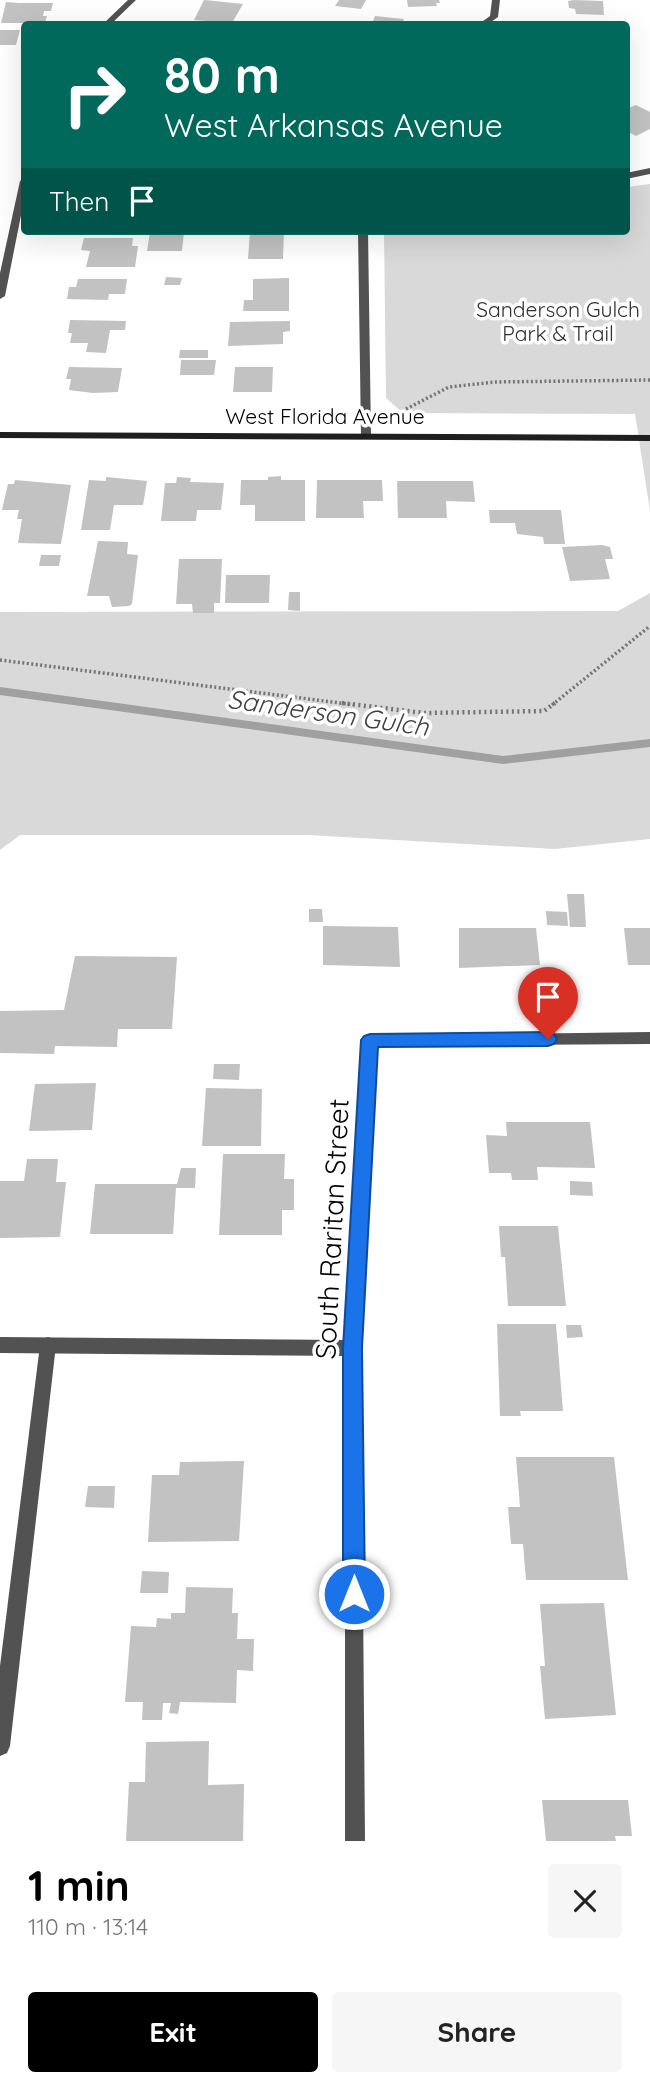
<!DOCTYPE html>
<meta charset="utf-8">
<style>
body{margin:0;font-family:Quicksand,sans-serif;background:#f6f6f6;color:#222;height:100vh;display:flex;flex-direction:column;font-size:26px;white-space:nowrap}
*{box-sizing:border-box;margin:0}
p{font-size:23px;color:#767676}
.icon{flex:none;width:38px;height:38px;fill:none;stroke:currentColor;stroke-width:2;stroke-linecap:round;stroke-linejoin:round}
.map{position:relative;height:1841px;overflow:hidden}
.side{display:flex;flex-direction:column;background:#fff;flex:1}
.side>*{flex:none}
.top-card{position:absolute;left:21px;top:21px;width:609px;height:214px;border-radius:7px;box-shadow:0 7px 28px #0002;background:#00695c;color:#fff;overflow:hidden}
.pin{position:absolute;display:grid;place-items:center;width:60px;height:60px;color:#fff;margin:-72px -30px;border-radius:50% 50% 50% 0;rotate:-45deg;box-shadow:0 0 7px #0007}
.pin .icon{rotate:45deg}
.me{position:absolute;width:77px;margin:-38px;rotate:0deg;stroke-linejoin:round;filter:drop-shadow(0 0 5px #0008)}
.turn{display:flex;align-items:center;gap:24px;height:147px;padding:0 28px;font-size:32px}
.turn .icon{width:91px;height:91px;stroke-width:2.5}
.turn b{display:block;font-size:49px;line-height:60px}
.then{display:flex;align-items:center;height:66px;padding:0 28px;background:#0003;gap:14px;font-size:26px}
.round{display:grid;place-items:center;flex:none;width:74px;height:74px;border-radius:7px;background:#f6f6f6}
.summary{display:flex;align-items:center;justify-content:space-between;height:119px;padding:0 28px}
h1{font-size:42px;font-weight:700;line-height:52px;color:#000}
.cta{display:flex;gap:14px;margin-top:auto;padding:14px 28px}
.cta a{flex:1;height:80px;border-radius:7px;background:#000;color:#fff;font-size:28px;font-weight:700;line-height:80px;text-align:center}
.cta a+a{background:#f6f6f6;color:#222}
.map>svg:first-child{display:block}
</style>
<div class="map">
<svg width="650" height="1841" viewBox="0 0 650 1841">
<rect width="100%" height="100%" fill="#fff"/>
<!-- green -->
<path fill="#d9d9d9" d="M650 184V511L635 414 403 413 386 398 384 231H626L627 187Z
M650 593V839L555 849 308 835H20L0 850V612L618 611Z"/>
<g fill="none" stroke-linecap="round" stroke-linejoin="round">
<!-- stream -->
<path fill="#a0a0a0" fill-rule="evenodd" d="M0 687 503 756 650 739V747L503 764 0 695Z"/>
</g>
<!-- building -->
<path fill="#c2c2c2" d="M204 0H205L243 4 232 23 194 20Z
M339 0H366L361 9 335 6Z
M407 0H439L440 3H436L437 6 408 7Z
M574 0 603 1 604 15 576 14 575 9 569 8 568 1Z
M6 2 19 3H53L51 11H44L43 16H47L45 23H1Z
M375 16 404 19 402 24H372Z
M0 30H20L16 45H0Z
M636 105 650 112V129L636 136 626 131V109Z
M150 232H184L182 251H147Z
M250 232H284L283 259H248Z
M84 238H133L132 246H138L135 267H86L90 251 81 250Z
M166 277 182 278 180 285H164Z
M289 278V311H243L244 300H253V279Z
M78 279H127L125 294H109L108 300 67 299 69 287H76Z
M70 320 126 321 125 330H110L106 353 86 352 88 343H70L72 333H68Z
M290 321V331L283 332V344L228 346 230 322Z
M180 350H208V358H179Z
M181 360H216L214 375H180Z
M69 367 122 368 118 392 93 393 69 390 71 379H66Z
M235 367H273L272 392H233Z
M281 476V480H305V521H255V505H240L241 480H268V477Z
M106 477 147 481 143 505H114L110 530H81L89 480 106 481Z
M177 477 191 478 190 482 224 483 221 510H197L196 521H161L165 483H176Z
M15 480 71 485 61 544 18 543 22 519H17L19 510H2L8 484H14Z
M317 480H382L383 501H363L364 518H316Z
M397 481H473L475 502 446 501 447 518H398Z
M489 510H561L565 544H544L543 537 517 534 515 523H490Z
M98 541 128 542 127 554 138 555 132 604 129 606 112 607 109 596H87Z
M602 545 610 547 613 559H605L610 579 570 581 562 547Z
M41 555H61L59 566H39Z
M179 559H222L220 603H214V613H193L192 604H176Z
M226 575H270L269 603H225Z
M289 592H300V611L288 610Z
M567 894H584L586 927H570Z
M309 909H322L323 922H309Z
M546 911 567 912 568 926 547 925Z
M323 926 398 927 400 967 323 965Z
M459 928H536L540 965 459 968Z
M624 928H650V965H628Z
M75 956 177 957 172 1029H118L117 1047 55 1046 54 1054 0 1053V1011L64 1010Z
M214 1064H240L239 1080 213 1079Z
M96 1083 92 1130 29 1131 35 1084Z
M206 1088 262 1089 261 1146H202Z
M506 1122H590L595 1168 537 1167 538 1180H512L511 1173H489L486 1135 507 1136Z
M223 1154H285L284 1179H294V1210H282V1235H219Z
M27 1159H58L56 1182H66L60 1237 0 1238V1181H24Z
M181 1168H196L195 1188H176L173 1234H90L95 1184H177Z
M570 1181 592 1182 593 1196 570 1195Z
M499 1226H558L566 1306H508L505 1257H501Z
M497 1324H556L563 1411H520L521 1416H500Z
M566 1325H581L583 1337 567 1338Z
M516 1457H614L628 1580H526L523 1544H511L508 1507H520Z
M244 1461 239 1541 148 1542 152 1475H179L180 1462Z
M88 1486H115L114 1508 85 1507Z
M142 1571 169 1572 168 1593H140Z
M186 1587 233 1588 232 1613H238L237 1639H254L253 1671 237 1670 236 1703 180 1702 178 1714 169 1713 171 1703H163L162 1720H142L143 1702H125L131 1626 156 1627 157 1618 171 1619V1613H185Z
M604 1603 616 1715 545 1719 540 1666H545L540 1604Z
M209 1741 208 1785 244 1784 243 1841H126L129 1782H145L146 1742Z
M542 1800H628L632 1836H615L616 1841H546Z"/>
<g fill="none" stroke-linecap="round" stroke-linejoin="round">
<!-- path-far1 -->
<path stroke="#747474" stroke-width="3.5" stroke-dasharray="2 2.5" stroke-linecap="butt" d="M406 409 449 387 494 382 650 380
M0 660 356 705
M552 705 650 626"/>
<!-- path -->
<path stroke="#747474" stroke-width="4.5" stroke-dasharray="2 3.5" stroke-linecap="butt" d="M342 703 424 713 544 711 555 703"/>
<!-- lane -->
<path fill="#525252" fill-rule="evenodd" d="M48 1337 54 1339 56 1345 10 1746 7 1753 0 1756V1666L40 1345 42 1339Z"/>
<!-- street -->
<path fill="#525252" fill-rule="evenodd" d="M128 0H136L111 24H103Z
M492 0H500L498 17 488 24H479L490 16Z
M650 168V174L626 179V173Z
M24 178V200L5 296 0 299V273L20 181Z
M358 231H368L371 436 366 439 361 436Z
M650 1032V1044L377 1046 361 1348 365 1841H345V1356L0 1353V1337L345 1340 363 1040 365 1036Z"/>
<!-- secondary -->
<path fill="#1f1f1f" fill-rule="evenodd" d="M0 432 650 435V441L0 438Z"/>
</g>
<!-- route -->
<path fill="#1a73e8" stroke="#114b97" stroke-width="2" d="M548 1032 554 1034 557 1039 554 1044 548 1046 378 1047 362 1348 365 1594 361 1602 354 1605 347 1602 343 1594V1348L361 1040 364 1036 370 1034Z"/>
<g text-anchor="middle" stroke-width="7" stroke-linejoin="round" paint-order="stroke">
<!-- far-park labels -->
<g font-size="21" fill="#303030" stroke="#fff">
<text x="558" y="317">Sanderson Gulch<tspan x="558" dy="24">Park &amp; Trail</tspan></text>
</g>
<!-- far-street labels -->
<g font-size="21" fill="#000" stroke="#fff">
<text x="325" y="424">West Florida Avenue</text>
</g>
<!-- water labels -->
<g font-size="26" font-style="italic" fill="#414141" stroke="#fff">
<text transform="translate(328 713) rotate(8)" y="9">Sanderson Gulch</text>
</g>
<!-- near-street labels -->
<g font-size="28" fill="#000" stroke="#fff">
<text transform="translate(332 1229) rotate(-87)" y="10">South Raritan Street</text>
</g>
</g>
</svg>
<div class="pin" style="left:548px;top:1039px;background:#d93025"><svg class="icon" aria-label="arrive" viewBox="0 0 24 24"><path d="M6 21V4h12l-3 4 3 4H6"/></svg></div>
<svg class="me" style="left:354px;top:1594px" viewBox="-20 -20 40 40"><circle r="17" fill="#1a73e8" stroke="#fff" stroke-width="3"/><path d="M0-11L8 9 0 5-8 9z" fill="#fff"/></svg>
<div class="top-card">
<div class="turn"><svg class="icon" aria-label="right" viewBox="0 0 24 24"><path d="M7 20v-9h11M14 6l5 5-5 5"/></svg><div><b>80 m</b>West Arkansas Avenue</div></div>
<div class="then">Then<svg class="icon" aria-label="arrive" viewBox="0 0 24 24"><path d="M6 21V4h12l-3 4 3 4H6"/></svg></div>
</div>
</div>
<section class="side">
<div class="summary"><div><h1>1 min</h1><p>110 m · 13:14</p></div><a class="round"><svg class="icon" aria-label="close" viewBox="0 0 24 24"><path d="M6 6l12 12M18 6L6 18"/></svg></a></div>
<div class="cta"><a>Exit</a><a>Share</a></div>
</section>
